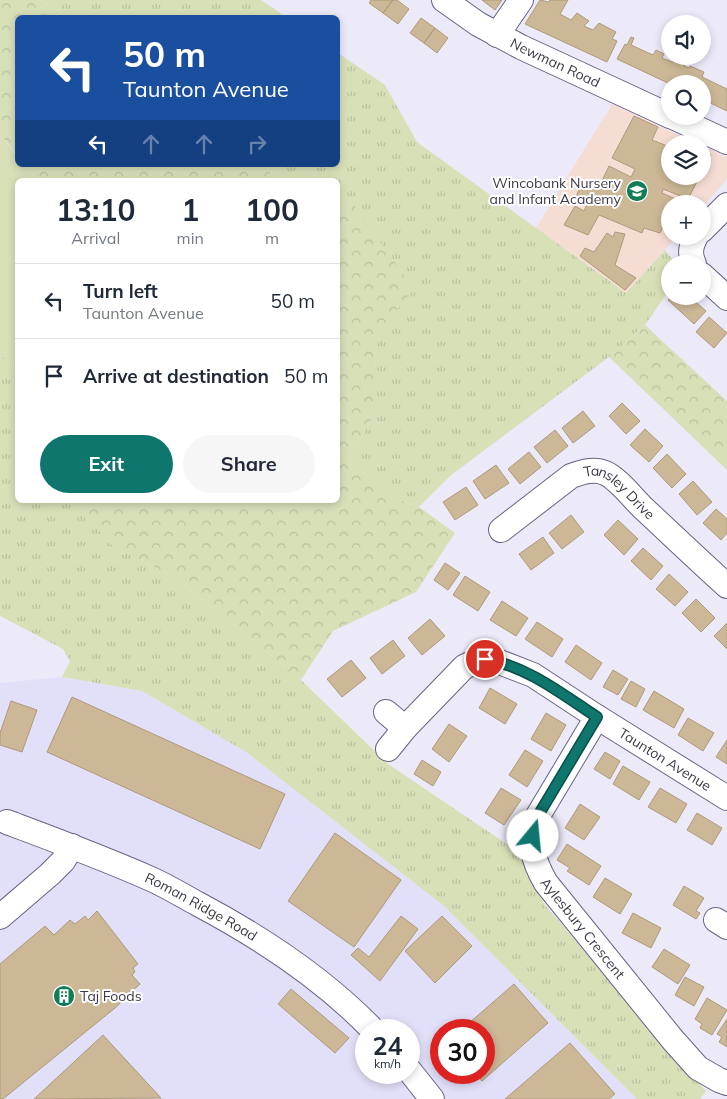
<!DOCTYPE html>
<meta charset="utf-8">
<style>
body{margin:0;font-family:Mulish,sans-serif;background:#f6f6f7;color:#1f2937;height:100vh;display:flex;flex-direction:column;font-size:19px;white-space:nowrap}
*{box-sizing:border-box;margin:0}
p{font-size:16px;color:#747a83}
.icon{flex:none;width:28px;height:28px;fill:none;stroke:currentColor;stroke-width:2;stroke-linecap:round;stroke-linejoin:round}
.map{position:relative;flex:1;overflow:hidden}
.side{position:absolute;left:15px;top:178px;width:325px;height:325px;display:flex;flex-direction:column;background:#fff;border-radius:8px;box-shadow:0 2px 8px #0003}
.side>*{flex:none}
.banner{position:absolute;left:15px;top:15px;width:325px;height:152px;border-radius:8px;box-shadow:0 2px 8px #0003;background:#1a4fa0;color:#fff;overflow:hidden}
.buttons{position:absolute;left:661px;top:15px;display:grid;gap:10px}
.buttons a{display:grid;place-items:center;width:50px;height:50px;border-radius:50%;background:#fff;box-shadow:0 2px 8px #0003;font-size:25px}
.speed{position:absolute;left:355px;top:1019px;display:flex;gap:10px;font-size:25px;font-weight:700;text-align:center}
.speed>*{display:grid;place-content:center;width:65px;height:65px;border-radius:50%;background:#fff;box-shadow:0 2px 8px #0003;line-height:1}
.speed small{font-size:12px;font-weight:400}
.speed .limit{border:8px solid #d22;background:#fff;color:#111}
.pin{position:absolute;display:grid;place-items:center;width:42px;height:42px;color:#fff;margin:-21px;border:2px solid #fff;border-radius:50%;box-shadow:0 1px 5px #0007}
.me{position:absolute;width:55px;margin:-28px;rotate:17deg;stroke-linejoin:round;filter:drop-shadow(0 0 4px #0008)}
.turn{display:flex;align-items:center;gap:18px;height:105px;padding:0 25px;font-size:22px}
.turn .icon{width:65px;height:65px;stroke-width:2.5}
.turn b{display:block;font-size:35px;line-height:42px}
.lanes{display:flex;align-items:center;height:48px;padding:0 25px;background:#0003;justify-content:center;gap:25px;direction:ltr}
.lanes .off{opacity:.35}
.eta{display:flex;justify-content:space-evenly;align-items:center;height:85px;text-align:center}
.eta b{font-size:30px;font-weight:700;line-height:35px}
.cta{display:flex;gap:10px;margin-top:auto;padding:10px 25px}
.cta a{flex:1;height:58px;border-radius:30px;background:#0f766e;color:#fff;font-size:20px;font-weight:700;line-height:58px;text-align:center}
.cta a+a{background:#f6f6f7;color:#1f2937}
ul{padding:0;list-style:none}
li{display:flex;align-items:center;gap:15px;height:75px;padding:0 25px;border-top:1px solid #e0e1e3}
li div{flex:1}
li b{display:block;font-size:19px}
li em{font-style:normal}
.map>svg:first-child{display:block}
</style>
<div class="map">
<svg width="727" height="1099" viewBox="0 0 727 1099">
<defs>
<pattern id="grass-tufts" width="24" height="20" patternUnits="userSpaceOnUse" patternTransform="scale(1.25)"><rect width="24" height="20" fill="#d8e0b8"/><path d="M3 7l-1-3M5 7V3M7 7l1-3M15 17l-1-3M17 17v-4M19 17l1-3" fill="none" stroke="#bac1a0"/></pattern>
<pattern id="forest-crowns" width="20" height="18" patternUnits="userSpaceOnUse" patternTransform="scale(1.25)"><rect width="20" height="18" fill="#d8e0b8"/><path d="M2 6a3 3 0 1 1 6 0M12 15a3 3 0 1 1 6 0" fill="none" stroke="#bac1a0"/></pattern>
</defs>
<rect width="100%" height="100%" fill="#eceaf9"/>
<!-- built -->
<path fill="#e2dff9" fill-rule="evenodd" d="M62 677 142 691 246 752 444 906 637 1099H0V683ZM366 1030H409V1072H366ZM441 1030H484V1072H441Z"/>
<!-- education -->
<path fill="#f5ddd4" d="M612 104 698 144H670V176H702L703 146 727 157V179L703 207 702 204H670V236H677L626 293 536 228Z"/>
<!-- grass -->
<path fill="url(#grass-tufts)" d="M40 0H261L286 17H67Z
M338 53 385 85 417 142 626 293 665 250 676 264H670V289L645 325 609 357 450 476 419 507 387 495 349 458 375 414V365L379 332 353 204 338 200V180H275L265 165H338Z
M0 356 17 363 18 500H81L107 542 175 578 301 680 388 764 523 855 544 904 706 1091 700 1099H637L444 906 246 752 142 691 62 677 70 661 63 649 0 616Z"/>
<!-- forest -->
<path fill="url(#forest-crowns)" d="M0 0H40L67 17 18 18 17 155 0 134Z
M25 165H265L275 180H38Z
M338 200 353 204 414 289 379 332 375 365V414L349 458 387 495 419 507 455 533 416 592 333 631 301 680 175 578 106 542 81 500H338Z
M645 325 727 401V470L609 357Z"/>
<!-- green -->
<path fill="#d8e0b8" d="M0 134 17 156 18 165H25L38 180H18L17 363 0 356Z"/>
<!-- building -->
<path fill="#ccb897" stroke="#ae9a7a" d="M371 0H393L383 13 369 3Z
M393 0H397L409 9 398 24 383 13Z
M482 0H502L495 10Z
M540 0 549 2 550 0H568L560 14 571 20 577 13 589 21 584 26 593 30 599 23 616 32 612 39 617 41 607 62 525 24Z
M421 18 435 28 424 43 410 33Z
M435 28 448 38 437 53 424 43Z
M631 37 634 38 631 45 653 55 656 50 664 54 662 58 672 62 674 56H688L684 66 689 68 690 66 704 72 702 77 727 89V111L702 99V84H670L617 59 625 44 627 45Z
M634 116 658 127 652 140 670 147V176H700L688 199 663 189 662 193 678 200 676 204H670V214L660 233 644 228 642 233 599 215 588 235 564 225 575 206 584 211 588 202 576 197 580 187 586 189 589 182 600 185 609 166 631 177 635 169 612 158Z
M702 151 711 155 702 171Z
M615 232 625 234 615 265 636 278 625 290 580 256 585 248 594 252 607 233 613 237Z
M671 296H689L706 311 694 324 668 300Z
M709 317 727 333 714 348 696 332Z
M622 403 640 421 626 434 609 416Z
M583 411 595 426 573 443 562 428Z
M645 429 663 446 649 462 630 445Z
M555 430 568 446 547 463 534 447Z
M529 452 541 467 520 484 508 469Z
M667 454 686 474 672 488 653 468Z
M496 465 509 483 485 499 473 481Z
M693 481 712 502 697 515 679 494Z
M466 487 478 505 455 520 443 502Z
M716 509 727 519V533L721 540 703 523Z
M571 515 584 532 562 549 549 533Z
M618 520 638 539 624 555 604 535Z
M543 537 554 553 531 570 519 554Z
M643 548 663 566 651 580 631 561Z
M445 563 460 573 448 590 434 580Z
M669 574 688 592 675 606 656 589Z
M465 576 490 592 478 611 453 595Z
M696 599 715 618 701 632 682 613Z
M502 601 528 618 516 636 490 620Z
M430 619 445 636 422 655 408 638Z
M537 622 563 639 552 657 525 639Z
M727 623V649L714 636Z
M393 640 405 656 382 674 370 658Z
M576 645 602 663 591 680 565 662Z
M351 660 366 678 342 697 327 679Z
M613 670 628 679 618 695 603 687Z
M631 681 645 689 636 707 621 699Z
M490 688 517 704 505 724 479 708Z
M654 691 684 709 674 728 643 710Z
M72 697 285 794 260 849 47 752Z
M11 701 37 710 22 752 0 745V733Z
M546 713 566 725 551 751 531 739Z
M688 718 714 733 703 751 678 735Z
M449 724 467 736 449 762 432 749Z
M727 740V764L716 757Z
M525 750 543 761 527 787 509 775Z
M605 752 620 761 610 779 594 769Z
M422 760 441 772 433 786 414 774Z
M623 766 650 782 639 800 613 784Z
M501 788 521 800 504 825 485 813Z
M660 788 687 804 676 823 648 807Z
M580 804 600 817 584 840 565 828Z
M697 813 722 828 712 845 687 830Z
M335 833 401 880 354 947 288 901Z
M567 844 601 866 589 885 567 871 570 868 557 860Z
M605 878 632 894 620 914 593 897Z
M684 886 704 898 696 911 700 913 696 919 673 905Z
M97 911 138 964 133 968 135 972 132 975 140 984 115 1008 3 1099H0V964L45 926 54 935 70 920 75 924 85 916 88 920Z
M633 913 661 928 651 948 622 933Z
M401 916 418 929 380 981 351 955 358 948 369 957Z
M442 916 472 946 435 983 405 951Z
M664 949 690 965 678 984 652 967Z
M685 977 704 987 694 1006 675 995Z
M514 984 548 1023 482 1081 474 1072H484V1030H461Z
M291 989 349 1038 335 1053 278 1004Z
M707 998 727 1010 712 1035 700 1028 702 1024 695 1019Z
M727 1019V1047L719 1042 722 1037 717 1034Z
M103 1035 161 1098 34 1099Z
M570 1043 615 1094 609 1099H505Z"/>
<g fill="none" stroke-linecap="round" stroke-linejoin="round">
<!-- minor casing -->
<g stroke="#686383" stroke-width="26">
<g id="minor">
<path id="s1" d="M444 0 478 24 521 47 670 116"/>
<path d="M497 35 521 0"/>
<path d="M671 116 727 142"/>
<path d="M702 230 727 205"/>
<path d="M694 264C689 253 691 246 696 236"/>
<path d="M702 275 727 298"/>
<path id="s2" d="M501 530 571 476C582 472 594 468 605 473 616 477 633 498 642 507 670 533 698 560 727 586"/>
<path d="M386 712 405 728"/>
<path id="s3" d="M597 717 536 819C531 848 531 857 546 883L673 1040 698 1068 719 1080 727 1083"/>
<path id="s4" d="M388 749 405 728 464 667 474 662 485 659 497 661 533 675 597 717 727 798"/>
<path id="s5" d="M7 822C55 840 104 858 151 879 167 886 183 896 198 904 262 938 323 978 373 1030"/>
<path d="M0 917 50 874 63 861 72 846"/>
<path d="M716 920 727 927"/>
<path d="M409 1070 432 1099"/>
</g>
</g>
<!-- minor -->
<use href="#minor" stroke="#fff" stroke-width="24"/>
</g>
<g fill="none" stroke-linecap="round" stroke-linejoin="round">
<!-- route casing -->
<g stroke="#0a4d48" stroke-width="12">
<path id="route" d="M485 659C527 666 562 694 597 717L536 819 533 836"/>
</g>
<!-- route -->
<use href="#route" stroke="#0f766e" stroke-width="9"/>
</g>
<!-- icons -->
<defs>
<g id="school-disc" transform="scale(1.125)"><circle r="9.5" fill="#127c56" stroke="#fff"/><path d="M0-5L7-2L0 1L-7-2ZM-4 1L0 2.5L4 1V4Q0 6-4 4Z" fill="#fff"/></g>
<g id="building-disc" transform="scale(1.125)"><circle r="9.5" fill="#127c56" stroke="#fff"/><path d="M-4-6H4V6H1V3H-1V6H-4ZM-2.5-4.3h1.7v1.8h-1.7ZM.8-4.3h1.7v1.8H.8ZM-2.5-1h1.7V.8h-1.7ZM.8-1h1.7V.8H.8Z" fill="#fff"/></g>
</defs>
<g fill-rule="evenodd">
<use href="#school-disc" x="637" y="191"/>
<use href="#building-disc" x="64" y="996"/>
</g>
<g text-anchor="middle" stroke-width="4" stroke-linejoin="round" paint-order="stroke">
<!-- street labels -->
<g font-size="14" fill="#3c3a48" stroke="#fff">
<text dy="5" stroke="none"><textPath href="#s1" startOffset="128">Newman Road</textPath></text>
<text dy="5" stroke="none"><textPath href="#s2" startOffset="145">Tansley Drive</textPath></text>
<text dy="5" stroke="none"><textPath href="#s4" startOffset="342">Taunton Avenue</textPath></text>
<text dy="5" stroke="none"><textPath href="#s5" startOffset="212">Roman Ridge Road</textPath></text>
<text dy="5" stroke="none"><textPath href="#s3" startOffset="244">Aylesbury Crescent</textPath></text>
</g>
<!-- poi labels -->
<g font-size="14" fill="#3c3a48" stroke="#fff" text-anchor="end">
<text x="621" y="188">Wincobank Nursery<tspan x="621" dy="16">and Infant Academy</tspan></text>
<text x="80" y="1001" text-anchor="start">Taj Foods</text>
</g>
</g>
</svg>
<div class="buttons">
<a><svg class="icon" aria-label="sound" viewBox="0 0 24 24"><path d="M4 9h4l5-4v14l-5-4H4zM17 9q2 3 0 6"/></svg></a>
<a><svg class="icon" aria-label="search" viewBox="0 0 24 24"><circle cx="10" cy="10" r="6"/><path d="M15 15l6 6"/></svg></a>
<a><svg class="icon" aria-label="layers" viewBox="0 0 24 24"><path d="M12 4l9 5-9 5-9-5zM3 14l9 5 9-5"/></svg></a>
<a>+</a>
<a>−</a>
</div>
<div class="speed"><div>24<small>km/h</small></div><div class="limit">30</div></div>
<div class="pin" style="left:485px;top:659px;background:#d93025"><svg class="icon" aria-label="arrive" viewBox="0 0 24 24"><path d="M6 21V4h12l-3 4 3 4H6"/></svg></div>
<svg class="me" style="left:533px;top:836px" viewBox="-20 -20 40 40"><circle r="19" fill="#fff"/><path d="M0-13L10 11 0 6-10 11z" fill="#0f766e"/></svg>
<div class="banner">
<div class="turn"><svg class="icon" aria-label="left" viewBox="0 0 24 24"><path d="M17 20v-9H6M10 6l-5 5 5 5"/></svg><div><b>50 m</b>Taunton Avenue</div></div>
<div class="lanes"><svg class="icon" aria-label="left" viewBox="0 0 24 24"><path d="M17 20v-9H6M10 6l-5 5 5 5"/></svg><svg class="icon off" aria-label="ahead" viewBox="0 0 24 24"><path d="M12 20V5M6 11l6-6 6 6"/></svg><svg class="icon off" aria-label="ahead" viewBox="0 0 24 24"><path d="M12 20V5M6 11l6-6 6 6"/></svg><svg class="icon off" aria-label="right" viewBox="0 0 24 24"><path d="M7 20v-9h11M14 6l5 5-5 5"/></svg></div>
</div>
<section class="side">
<div class="eta">
<div><b>13:10</b><p>Arrival</p></div>
<div><b>1</b><p>min</p></div>
<div><b>100</b><p>m</p></div>
</div>
<ul>
<li><svg class="icon" aria-label="left" viewBox="0 0 24 24"><path d="M17 20v-9H6M10 6l-5 5 5 5"/></svg><div><b>Turn left</b><p>Taunton Avenue</p></div><em>50 m</em></li>
<li><svg class="icon" aria-label="arrive" viewBox="0 0 24 24"><path d="M6 21V4h12l-3 4 3 4H6"/></svg><div><b>Arrive at destination</b></div><em>50 m</em></li>
</ul>
<div class="cta"><a>Exit</a><a>Share</a></div>
</section>
</div>
